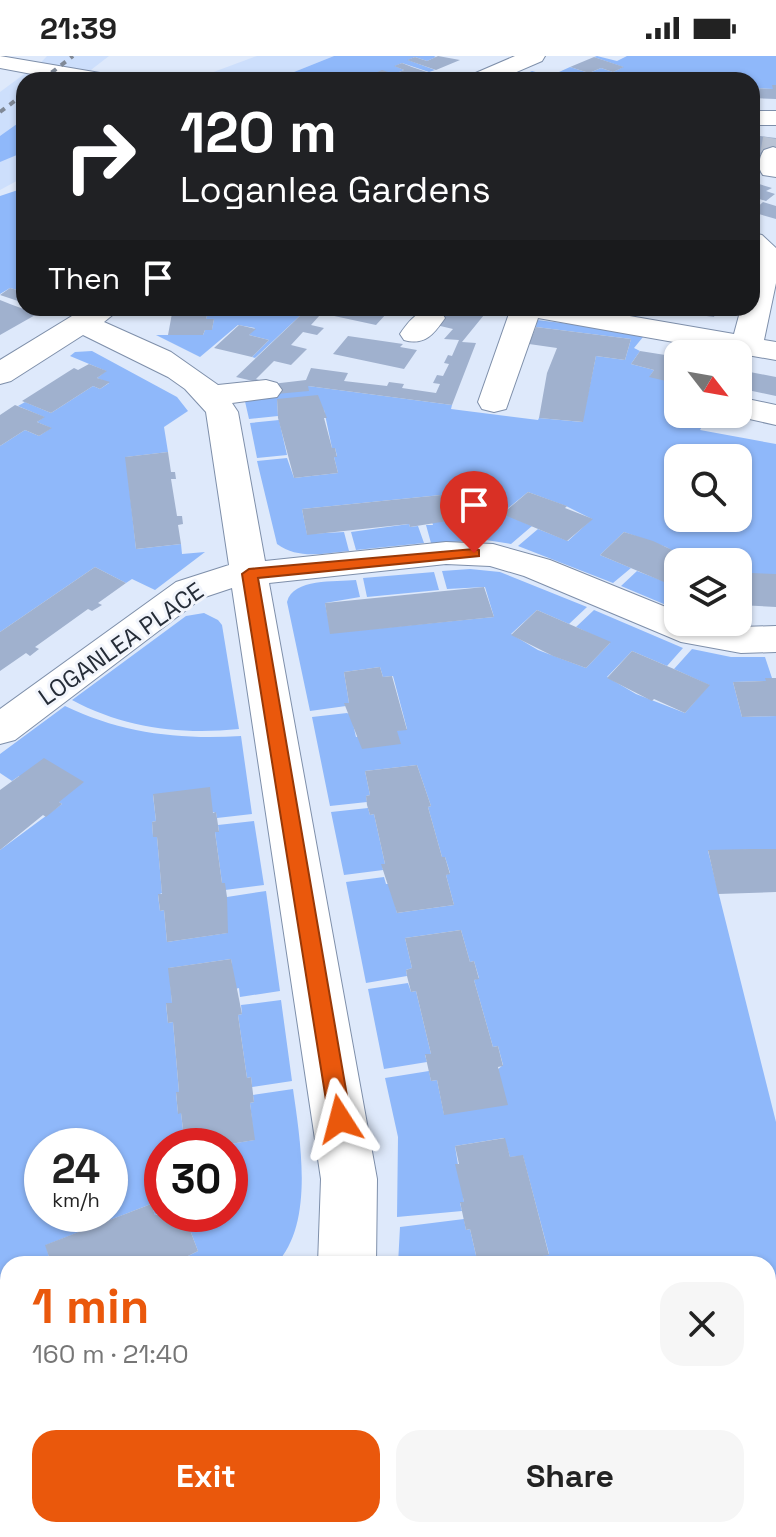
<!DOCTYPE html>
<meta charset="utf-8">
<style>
body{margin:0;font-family:"Space Grotesk",sans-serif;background:#f6f6f6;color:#222;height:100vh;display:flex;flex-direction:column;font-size:30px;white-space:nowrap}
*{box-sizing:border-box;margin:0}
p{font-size:26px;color:#767676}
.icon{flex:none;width:44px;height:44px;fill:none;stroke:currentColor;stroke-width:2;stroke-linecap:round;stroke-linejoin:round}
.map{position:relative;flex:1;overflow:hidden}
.details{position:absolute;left:0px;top:1200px;width:776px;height:282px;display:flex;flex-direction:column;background:#fff;border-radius:24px 24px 0 0;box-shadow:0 2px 6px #0004}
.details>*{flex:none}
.banner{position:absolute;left:16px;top:16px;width:744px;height:244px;border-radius:24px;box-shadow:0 2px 6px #0004;background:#202124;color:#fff;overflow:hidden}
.needle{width:52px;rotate:121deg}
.controls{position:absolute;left:664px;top:284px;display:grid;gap:16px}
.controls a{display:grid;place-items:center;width:88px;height:88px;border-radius:16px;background:#fff;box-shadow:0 2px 6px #0004;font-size:40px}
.speed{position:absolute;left:24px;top:1072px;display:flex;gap:16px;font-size:40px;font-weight:700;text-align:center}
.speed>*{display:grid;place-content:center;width:104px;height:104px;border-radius:50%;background:#fff;box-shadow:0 2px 6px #0004;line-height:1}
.speed small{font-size:20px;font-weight:400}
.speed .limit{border:12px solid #d22;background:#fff;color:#111}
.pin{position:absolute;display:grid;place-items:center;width:68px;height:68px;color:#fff;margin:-82px -34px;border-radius:50% 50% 50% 0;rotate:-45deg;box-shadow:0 0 8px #0007}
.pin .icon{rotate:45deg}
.me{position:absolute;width:88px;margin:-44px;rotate:351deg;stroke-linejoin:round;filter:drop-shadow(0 0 6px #0008)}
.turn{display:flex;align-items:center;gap:28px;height:168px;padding:0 32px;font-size:36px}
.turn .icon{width:104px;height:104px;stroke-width:2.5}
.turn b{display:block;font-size:56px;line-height:68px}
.then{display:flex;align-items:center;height:76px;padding:0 32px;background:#0003;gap:16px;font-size:30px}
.round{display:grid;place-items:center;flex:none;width:84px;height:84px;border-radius:24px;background:#f6f6f6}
.headline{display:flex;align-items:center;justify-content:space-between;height:136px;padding:0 32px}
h1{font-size:48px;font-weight:800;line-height:60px;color:#ea580c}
.cta{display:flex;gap:16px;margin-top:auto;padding:16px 32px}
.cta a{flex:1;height:92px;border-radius:24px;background:#ea580c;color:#fff;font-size:32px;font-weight:800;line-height:92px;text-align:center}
.cta a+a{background:#f6f6f6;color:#222}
.status{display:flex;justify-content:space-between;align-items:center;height:56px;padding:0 40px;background:#fff;direction:ltr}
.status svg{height:22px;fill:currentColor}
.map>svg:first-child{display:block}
</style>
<div class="status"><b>21:39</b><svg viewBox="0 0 49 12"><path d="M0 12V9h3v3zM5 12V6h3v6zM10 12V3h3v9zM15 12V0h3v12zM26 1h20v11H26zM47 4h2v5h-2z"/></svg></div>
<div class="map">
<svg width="776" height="1481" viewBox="0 0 776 1481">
<rect width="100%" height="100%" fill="#dee9fb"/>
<!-- built -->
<path fill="#cddffc" d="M47 0H109L78 24H24V121L0 134V36L27 16 31 17Z
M257 0H334L274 24H192Z"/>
<!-- green -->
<path fill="#8fb8fa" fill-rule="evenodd" d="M334 0H434L436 1 427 5 415 1 408 4 435 14 429 16 402 7 395 10 404 14 394 18 376 17 394 24 366 21 361 24H274Z
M597 0 617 5 627 0H776V29L773 33 752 32V24H542L527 20 511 24 532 15 561 23 569 18 559 16 570 11 589 17 601 12 613 16 623 11 594 1Z
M24 63V96L0 106V80Z
M24 132V236L10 232 0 238V140Z
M209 252H290L304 256 255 302 252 301 269 284 249 279 255 272 238 269 200 301 156 279H203L205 274 212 273 214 263H206Z
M537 264 621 274 643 281 634 292 640 295 631 308 654 314 650 320 670 326 674 319 678 320V358H709L700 374 776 388V518L738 519V506H693L666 491 624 476 600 499 631 512 613 527 518 490 538 473 568 485 592 463 566 450 528 436 502 457 532 470 511 488 486 484 431 487 426 469H433L432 466 460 462 451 438 302 453 307 478 344 476 349 495C324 497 299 504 277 488L257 405 287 402 294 422 338 417 334 401 337 400 335 392H332L324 354 277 343 278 360 249 363 244 341 308 330 452 349 451 353 538 364 539 362 582 366 596 300 625 304 631 283 536 271ZM678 402H738V462H678Z
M92 295 177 341 188 355 164 371 168 396 126 401 136 493 181 488 182 498 205 496 155 534 132 523 126 527 95 511 0 576V390L25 374 39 380 51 372 37 366 44 361 18 350 25 346 51 357 93 330 100 333 109 327 97 322 106 315 70 300 75 296Z
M279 364 287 399 257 402 250 367Z
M409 468 410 471 418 470 424 487 356 494 351 476Z
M470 513 500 516 587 551 569 568 537 554 511 578 538 594 586 612 610 587 576 571 594 554 683 592 667 610 632 595 607 621 636 638 685 657 709 629 674 613 692 593 731 601H765L772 622H766V625L733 626 742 661 776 660V793L708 795 776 1066V1481H479L478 1474H768V1208H537L536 1201 549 1198 523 1100 510 1101 504 1082 455 1090 464 1146 460 1147 462 1155 397 1161 398 1081 385 1022 429 1015 431 1025 437 1024 444 1058 503 1009 498 990 493 991 474 924 479 922 474 905 470 906 461 874 405 882 412 912 406 914 407 920 366 927 346 826 384 821 386 828H390L397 857 454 849 446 819 450 817 445 801H442L428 751 431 750 417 709 365 715 370 739 366 740 367 746 330 750 312 661 347 657 351 659 356 681 407 673 393 620 383 621 380 611 344 616 349 647H345L346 650 310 655 287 546C293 522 335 526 356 524L360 541 325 547 331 577 494 561 485 531 447 533 442 515Z
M637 515 671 528 678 521V554L621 530Z
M434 516 439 534 367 541 363 522Z
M204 557 218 564 222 569 239 673C181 679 124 672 72 644L186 560Z
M65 650C121 677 179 684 241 680L252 758 217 762 216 757 153 739 156 765 152 766 153 780 157 781 162 837 158 839 160 855 164 854 167 886 227 877V841L266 835 280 935 240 941 239 932 235 933 231 903 169 912 172 947 166 948 168 967 173 966 179 1036 176 1037 178 1057H181L185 1090H162V1157L155 1159 151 1148 46 1189 49 1201 31 1208H8V1323L0 1326V794L62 748 19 720 12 725 0 717V698ZM42 1090H110V1158H42Z
M368 752 370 759 374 758 385 808H382L383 814 344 819 331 756Z
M254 765 264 829 225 834 222 827 215 776 219 775 218 769Z
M408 927 411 936 416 935 431 998 425 999 427 1006 384 1013 368 933Z
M281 944 292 1025 252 1031 251 1021 247 1022 238 959 242 958 241 949Z
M293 1033C300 1083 315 1168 276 1208H172L198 1195 184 1158H230V1090H218L254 1084 250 1047 254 1046 253 1039Z
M464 1163 466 1174 470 1173 478 1208H398L400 1171Z
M8 1407V1474H235L232 1481H0V1411Z"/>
<!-- building -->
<path fill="#a0b1ce" d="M438 0 460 4 436 14 407 4 415 1 427 5Z
M594 1 624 11 613 16 601 12 589 17 570 11Z
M402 7 412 11 430 17 412 24H394L375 17 382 14 394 18 404 14 394 10Z
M772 29H776V43L752 42V32L773 33Z
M752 79 776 82V100L752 98Z
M759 128 772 132 766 135 775 138 766 145 756 142 759 140 752 138V132Z
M763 146 776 150V163L752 156Z
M10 232 24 236V247L0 239Z
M0 244 10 248 37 258 0 279Z
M173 252H209L206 263H214L212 274H205L203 279H168Z
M314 252H364L387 257 376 269 311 255Z
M390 252H455L484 259 462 286 476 287 452 349 308 330 309 335 276 338 274 330 236 321 304 256 320 259 311 269 324 272 317 279 303 276 291 289 307 293 291 309 274 305 256 323 272 328 306 324 311 312 348 317 344 325 387 330 389 326 404 328 402 332 436 337 440 328 433 327 437 319 443 320 449 308 444 307 448 299 452 300 459 284 444 283 453 273 436 269 440 264Z
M670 252H717L714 261 669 255Z
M239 269 256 273 249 279 269 284 252 301 214 292Z
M536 271 631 283 625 304 596 300 583 366 539 362 547 317 557 292 529 288Z
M348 280 403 288 400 291 417 294 404 313 333 298Z
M640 295 678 301V320L674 319 670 326 649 321 654 314 631 308Z
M89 308 107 315 97 322 110 326 100 333 93 330 51 357 22 345 74 312 78 314Z
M750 316 776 321V340L743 333Z
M318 339 327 362H324L332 392H335L337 401H334L338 417 294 422 278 362 277 343Z
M15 349 45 361 37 366 52 372 39 380 25 374 0 390V359Z
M168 396 171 416H175L176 423H171L177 460H182L183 468 178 469 181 488 136 493 125 401Z
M528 436 567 450 565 452 593 463 567 485 502 458Z
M451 438 460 463 410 471 409 468 307 479 302 453Z
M624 476 653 485 698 506H678V521L671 529 600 499Z
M95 511 126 527 98 547 102 549 92 555 88 553 35 591 39 593 30 600 26 597 0 615V576Z
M750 517 776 518V551L738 549V519Z
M484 531 494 561 330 578 325 547Z
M537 554 576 571 611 586 586 612 553 600 511 579Z
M632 595 674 613 710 629 685 657 654 643 652 645 607 622Z
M380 611 383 621 392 620 407 674 397 675 401 688 362 693 344 647H349L344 616Z
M765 622H776V660L742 661 733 626 766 625Z
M44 702 84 726 59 746 62 748 46 761 43 759 0 794V734Z
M417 709 431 750 428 751 442 801H445L450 818 446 819 454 849 397 857 381 808H385L374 758 370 759 367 749 366 740 370 739 365 715Z
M210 731 213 757 216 756 217 762 219 776H215L222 827H225L227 841 228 877 167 886 164 854 160 855 158 838H162L157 781H153L152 766 156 765 153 738Z
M750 793H776V836L718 838 708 794Z
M461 874 470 906 474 905 479 923 474 924 493 991 498 990 503 1010 498 1011 508 1049 444 1059 437 1024 431 1025 425 998H431L416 935 411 936 407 920 406 914 412 912 405 882Z
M231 903 242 958 238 959 247 1022 251 1021 254 1046 250 1047 255 1084 218 1090H185L181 1057 178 1058 176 1036H179L173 966 168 967 166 947H172L168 912Z
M505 1082 510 1101 523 1099 549 1199 536 1201 537 1208H478L470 1173 466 1174 460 1146H464L455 1108H459L455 1090Z
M151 1148 155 1159 184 1158 198 1195 172 1208H32L49 1201 45 1189Z"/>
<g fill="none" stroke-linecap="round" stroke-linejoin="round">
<!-- minor-tunnel -->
<path stroke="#b9c3d4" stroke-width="26" stroke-dasharray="26 13" stroke-linecap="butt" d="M773 99 776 83"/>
<!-- minor casing -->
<g stroke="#7e8faa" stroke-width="2">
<path id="minor" d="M0 0 100 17 108 19 112 24H64L0 12Z
M515 0H545L542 5 498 24H467L471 19Z
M752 55H776V69H752Z
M773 91 776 92V121L763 119C757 112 759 101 764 94Z
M752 177 762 179 776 192V227L764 284 776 286V304L538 262 506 353 494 356 482 353 478 346 511 252H583L734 278 741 252H752Z
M85 252H121L104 266 171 296 218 329 266 324 277 327 282 334 277 341 232 347 238 356 265 505 446 486 493 488 550 504 678 556V566L741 571 776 570V596L741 597 681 586 524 520 490 510 446 508 269 527 377 1123 376 1208H318L321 1123 232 532 202 542 15 684 0 688V653L176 526 229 509 206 356 185 333 168 321 83 279 11 325 0 328V304Z
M430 253 441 256 445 262C434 278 425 290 404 284L400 278C408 266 416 256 430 253Z
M738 341 776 349V369L727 358H738Z
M8 1333V1396L0 1399V1336Z
M265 1474H331L329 1481H263Z"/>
</g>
<!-- minor -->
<use href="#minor" fill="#fff" fill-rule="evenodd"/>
<!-- rail -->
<path stroke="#808997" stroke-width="4" stroke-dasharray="6 6" stroke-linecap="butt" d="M42 24 73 0
M0 56 24 38"/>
</g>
<!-- route -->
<path fill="#ea580c" stroke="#983908" stroke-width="2" d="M474 493 479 494V500L258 522 351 1063 347 1070 340 1073 332 1070 329 1063 242 518 249 513Z"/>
<g text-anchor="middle" stroke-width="6" stroke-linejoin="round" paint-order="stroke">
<!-- street labels -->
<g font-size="24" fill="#262d38" stroke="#f2f5fc">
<text transform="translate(121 588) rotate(-35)" y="8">LOGANLEA PLACE</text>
</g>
</g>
</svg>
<div class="controls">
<a><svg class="needle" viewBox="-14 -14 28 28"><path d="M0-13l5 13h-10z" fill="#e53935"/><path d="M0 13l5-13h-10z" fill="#767676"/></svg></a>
<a><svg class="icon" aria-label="search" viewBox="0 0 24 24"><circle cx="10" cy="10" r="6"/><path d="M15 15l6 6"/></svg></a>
<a><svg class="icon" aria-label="layers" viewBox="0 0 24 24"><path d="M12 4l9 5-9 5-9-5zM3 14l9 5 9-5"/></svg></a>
</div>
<div class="speed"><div>24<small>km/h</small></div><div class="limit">30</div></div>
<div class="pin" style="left:474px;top:497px;background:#d93025"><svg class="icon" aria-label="arrive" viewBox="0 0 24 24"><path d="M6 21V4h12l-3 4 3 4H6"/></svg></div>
<svg class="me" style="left:340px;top:1063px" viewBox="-20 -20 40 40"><path d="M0-17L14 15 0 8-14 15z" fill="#ea580c" stroke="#fff" stroke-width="4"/></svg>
<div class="banner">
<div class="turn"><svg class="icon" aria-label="right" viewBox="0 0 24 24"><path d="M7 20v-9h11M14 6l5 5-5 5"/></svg><div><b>120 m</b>Loganlea Gardens</div></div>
<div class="then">Then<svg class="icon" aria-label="arrive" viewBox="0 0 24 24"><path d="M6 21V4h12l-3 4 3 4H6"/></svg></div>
</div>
<section class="details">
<div class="headline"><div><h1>1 min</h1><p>160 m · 21:40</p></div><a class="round"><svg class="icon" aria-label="close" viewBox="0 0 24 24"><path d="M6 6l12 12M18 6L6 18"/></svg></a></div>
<div class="cta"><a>Exit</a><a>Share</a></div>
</section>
</div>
